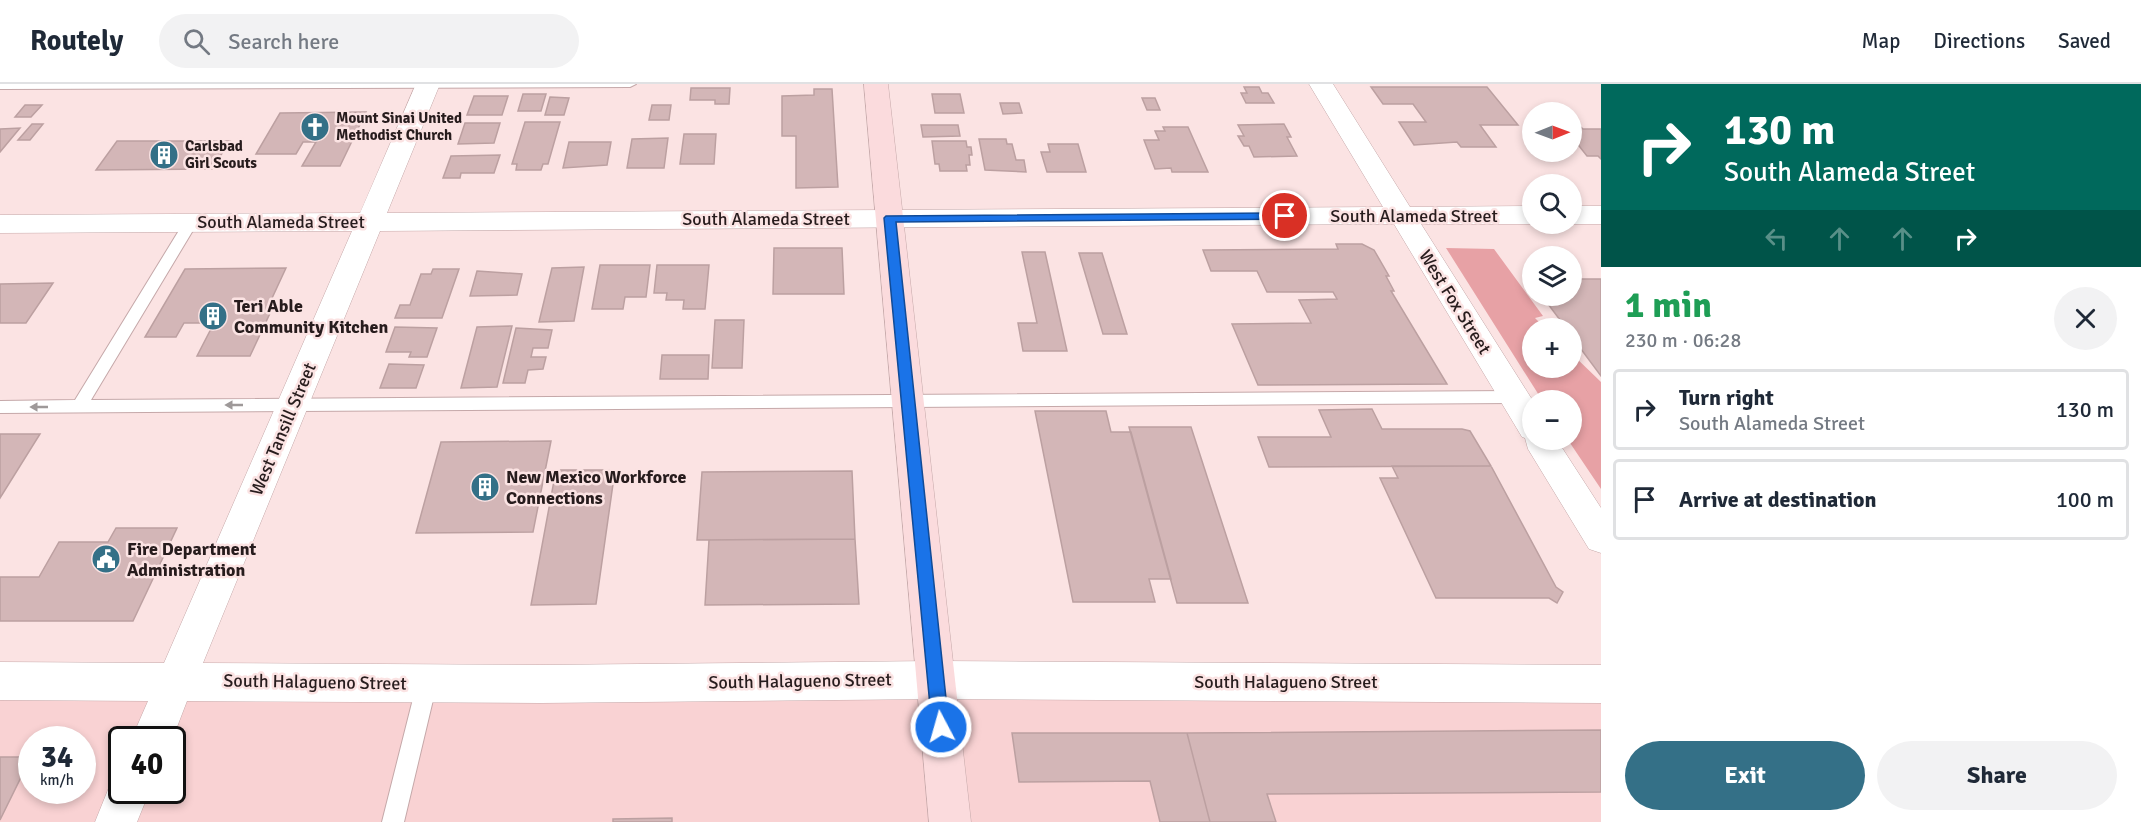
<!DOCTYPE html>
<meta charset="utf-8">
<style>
body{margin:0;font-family:Signika,sans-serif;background:#f2f2f3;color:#1f2937;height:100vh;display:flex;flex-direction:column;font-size:22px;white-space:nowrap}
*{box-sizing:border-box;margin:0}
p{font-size:20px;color:#747a83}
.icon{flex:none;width:33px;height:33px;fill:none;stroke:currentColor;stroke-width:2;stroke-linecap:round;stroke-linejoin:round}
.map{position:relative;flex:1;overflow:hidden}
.sheet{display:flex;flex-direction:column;background:#fff;width:540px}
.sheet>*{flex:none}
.banner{background:#00695c;color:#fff;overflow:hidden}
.needle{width:39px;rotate:89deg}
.controls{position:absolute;left:1522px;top:18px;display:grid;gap:12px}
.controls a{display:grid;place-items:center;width:60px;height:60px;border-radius:50%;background:#fff;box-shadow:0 3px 9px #0003;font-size:30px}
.speed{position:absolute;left:18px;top:642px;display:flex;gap:12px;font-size:30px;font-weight:700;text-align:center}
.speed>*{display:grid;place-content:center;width:78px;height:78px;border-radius:50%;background:#fff;box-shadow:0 3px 9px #0003;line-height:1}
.speed small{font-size:15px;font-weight:400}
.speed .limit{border:3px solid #111;border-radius:9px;background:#fff;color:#111}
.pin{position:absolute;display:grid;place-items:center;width:51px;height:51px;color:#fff;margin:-26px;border:3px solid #fff;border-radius:50%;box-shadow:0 2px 6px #0007}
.me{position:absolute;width:66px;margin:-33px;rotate:354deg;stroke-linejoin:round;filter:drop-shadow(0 0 4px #0008)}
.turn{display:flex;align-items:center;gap:21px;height:126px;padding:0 24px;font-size:27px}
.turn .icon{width:78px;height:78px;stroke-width:2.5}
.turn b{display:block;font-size:42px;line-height:51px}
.lanes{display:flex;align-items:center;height:57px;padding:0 24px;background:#0003;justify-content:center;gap:30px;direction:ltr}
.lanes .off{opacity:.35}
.round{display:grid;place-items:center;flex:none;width:63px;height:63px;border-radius:32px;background:#f2f2f3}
.summary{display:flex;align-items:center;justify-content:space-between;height:102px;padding:0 24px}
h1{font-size:36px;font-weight:800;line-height:45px;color:#1e9e55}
.cta{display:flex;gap:12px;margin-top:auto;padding:12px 24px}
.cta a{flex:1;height:69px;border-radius:36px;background:#347087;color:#fff;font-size:24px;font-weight:800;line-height:69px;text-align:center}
.cta a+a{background:#f2f2f3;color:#1f2937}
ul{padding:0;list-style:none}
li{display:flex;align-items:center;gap:18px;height:81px;margin:0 12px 9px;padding:0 12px;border:3px solid #e0e1e3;border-radius:6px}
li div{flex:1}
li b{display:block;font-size:22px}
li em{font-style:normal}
header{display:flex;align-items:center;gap:36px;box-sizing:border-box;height:84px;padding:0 30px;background:#fff;border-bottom:2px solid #e0e1e3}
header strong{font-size:28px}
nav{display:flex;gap:33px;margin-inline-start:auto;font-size:21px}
.search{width:420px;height:54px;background:#f2f2f3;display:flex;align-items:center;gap:15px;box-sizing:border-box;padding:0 21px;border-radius:33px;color:#747a83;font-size:22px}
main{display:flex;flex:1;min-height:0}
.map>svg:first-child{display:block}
</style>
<header>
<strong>Routely</strong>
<div class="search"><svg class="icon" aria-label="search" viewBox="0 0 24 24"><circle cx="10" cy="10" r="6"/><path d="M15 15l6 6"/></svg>Search here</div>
<nav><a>Map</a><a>Directions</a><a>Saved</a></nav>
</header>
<main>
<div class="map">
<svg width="1601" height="738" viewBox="0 0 1601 738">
<rect width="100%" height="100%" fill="#fbe3e3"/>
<!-- built -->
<path fill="#f9d2d3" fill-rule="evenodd" d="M0 597 1601 600V738H0ZM32 656H82V706H32ZM122 656H172V706H122Z"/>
<!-- green -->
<path fill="#e7a1a5" d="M1446 164 1494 165 1543 232 1535 234 1545 244H1533V284H1572V270L1601 298V405L1568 356H1572V316H1542Z"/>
<!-- building -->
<path fill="#d3b6b7" stroke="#bca0a1" stroke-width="1.5" d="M1244 3H1259L1262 9H1268L1274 19H1246L1241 9H1247Z
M1371 3H1487L1518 41H1480L1496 63H1461L1457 58 1414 61 1399 38H1426L1413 20H1383Z
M691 4H730L729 20H715V16H690Z
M814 5H832L838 103 796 104V52H782V12L814 11Z
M523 10H546L541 27H518Z
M932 10H960L964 29H935Z
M474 12H508L502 31H467Z
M550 13 569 14 564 31H545Z
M1142 14H1155L1160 26H1147Z
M1000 19H1019L1022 29 1003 30Z
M25 21H42L31 33H15Z
M652 21H671L669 36H649Z
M366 28 340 82H302L316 58H303L296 70H256L280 29Z
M1572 35 1583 45H1601V75L1598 72H1587L1572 53Z
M525 38H560L548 80H543L541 86H516L517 80H512Z
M465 39H500L494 59 458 60Z
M32 40H43L30 56H18Z
M1284 40 1291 53H1287L1297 72 1254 73 1249 62H1244L1238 52H1244L1238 41Z
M921 41H958L960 52 923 53Z
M1163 43H1188L1208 88H1172L1171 84 1155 85 1144 56H1159L1155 47H1165Z
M20 44 0 68V45Z
M684 50H716L714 80H680Z
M668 54 664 84H627L632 55Z
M979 55H1006L1007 60H1012L1016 76H1024L1026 88 985 86Z
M117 57H230L212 85 96 86Z
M932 57H966L967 63H971L972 71H969L970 81H966L967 87H940L939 80H935Z
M569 58H611L607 81 563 84Z
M1048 60H1078L1086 88H1047L1041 68H1050Z
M500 71 494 89H461L460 94H443L451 72Z
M1336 160H1362L1374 166 1389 192H1386L1394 207H1391L1447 300 1258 301 1232 240 1311 239 1299 216 1337 215 1333 208H1267L1257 187H1211L1203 166 1338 165Z
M774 164H842L844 210H773Z
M1022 168H1045L1067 267H1023L1018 239H1037Z
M1079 169H1102L1127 250H1103Z
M600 181H650L646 213H625L623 225H592Z
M657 181H709L705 225H683L684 216H666L667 209H654Z
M584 183 574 237 539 238 552 184Z
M286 184 267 225H272L250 272H197L214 239H184L176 253H145L185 185Z
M433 185H459L442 234H395L400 221H410L421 190H431Z
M477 187 522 190 517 211 470 212Z
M1572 195H1601V292L1572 253V244H1566L1542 212H1572Z
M53 199 26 239H0V200Z
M715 236H744L742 284H712Z
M512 242 497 303 461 304 477 243Z
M395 243 437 244 427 273H409L411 268H386Z
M516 244 552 246 548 264H533L531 273H546L543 285 528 286 525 299H503Z
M662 271H709L708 295H660Z
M389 280 424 281 416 304H380Z
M1372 325 1382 345H1462L1470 347 1491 382 1269 383 1258 353H1331L1319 326Z
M1035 327H1106L1111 348H1131L1171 495H1149L1155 518H1073Z
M1129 343H1191L1248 519H1177Z
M0 350H40L0 414Z
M551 357 533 448 416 449 441 358Z
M1392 382H1491L1556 503 1563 508 1557 519 1549 514H1436L1380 394H1398Z
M556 386H615L596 520 531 521Z
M852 387 855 455 697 456 702 388Z
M116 444H177L133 537H0V493H39L59 458H108Z
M855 455 859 520 705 521 709 456Z
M1601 646V708L1267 710 1276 738H1210L1187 649Z
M1012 649H1187L1210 738H1160L1150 697 1019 698Z
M0 673H31L0 736Z
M672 734V738H613V735Z"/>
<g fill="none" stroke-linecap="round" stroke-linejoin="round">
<!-- lane casing -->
<g stroke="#c5a8a9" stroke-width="2">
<path id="lane" d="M0 0H636L630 3 0 5Z
M191 134 198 138 91 316 1514 307 1520 309 1522 313 1520 317 1514 319 0 329V317L75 316 186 135Z
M427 590 434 592 437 599 404 738H382L417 599 420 592Z"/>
</g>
<!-- street casing -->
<g stroke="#c5a8a9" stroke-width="1">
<path id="street" d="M416 0H440L387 129 1383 123 1309 0H1333L1410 123 1533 122V140H1421L1533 317V356H1557L1601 424V469L1589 465 1528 365 1525 354 1522 353 1394 140 380 147 203 579 540 581 936 577 1601 581V619L936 615 540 619 187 617 172 656H131L148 617 0 616V578L164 579 352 147 0 149V131L360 129Z
M1572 122H1601V140H1571Z
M122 688V706H150L137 738H95L114 691Z"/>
</g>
<!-- secondary casing -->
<g stroke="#c5a8a9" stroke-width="1">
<path id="secondary" d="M864 0H888L971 738H929Z"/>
</g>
<!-- lane -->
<use href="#lane" fill="#fff" fill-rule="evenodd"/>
<!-- street -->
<use href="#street" fill="#fff" fill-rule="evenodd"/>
<!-- secondary -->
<use href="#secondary" fill="#fbdbdd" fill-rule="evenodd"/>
</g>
<!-- one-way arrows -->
<defs><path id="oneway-solid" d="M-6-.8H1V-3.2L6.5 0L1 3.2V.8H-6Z" transform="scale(1.5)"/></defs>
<g fill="#9e9999">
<use href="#oneway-solid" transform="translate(234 321) rotate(180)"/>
<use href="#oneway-solid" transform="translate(39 323) rotate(180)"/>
</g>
<!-- route -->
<path fill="#1a73e8" stroke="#114b97" stroke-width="1.5" d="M1285 129 1289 130V135L896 138 949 643 947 649 941 651 935 649 932 643 884 134 886 132Z"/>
<!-- icons -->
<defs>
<g id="church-disc" transform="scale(1.5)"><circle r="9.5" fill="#347087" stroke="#fbe3e3"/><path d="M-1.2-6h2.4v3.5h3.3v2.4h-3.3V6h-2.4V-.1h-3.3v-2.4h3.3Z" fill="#fff"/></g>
<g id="building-disc" transform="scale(1.5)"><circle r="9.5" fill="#347087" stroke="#fbe3e3"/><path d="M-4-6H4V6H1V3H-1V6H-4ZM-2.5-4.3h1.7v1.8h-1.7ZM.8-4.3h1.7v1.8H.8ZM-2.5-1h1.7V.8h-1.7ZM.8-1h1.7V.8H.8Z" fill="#fff"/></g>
<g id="civic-disc" transform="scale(1.5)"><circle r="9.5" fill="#347087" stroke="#fbe3e3"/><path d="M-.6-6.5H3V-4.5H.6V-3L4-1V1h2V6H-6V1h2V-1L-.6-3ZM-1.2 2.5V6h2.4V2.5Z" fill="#fff"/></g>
</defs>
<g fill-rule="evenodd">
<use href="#church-disc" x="315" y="43"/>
<use href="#building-disc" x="164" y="71"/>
<use href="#building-disc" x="213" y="232"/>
<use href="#building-disc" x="485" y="403"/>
<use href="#civic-disc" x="106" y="475"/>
</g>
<g text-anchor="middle" stroke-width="5" stroke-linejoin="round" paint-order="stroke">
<!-- far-poi labels -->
<g font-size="15" font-weight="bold" fill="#271c1d" stroke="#fbe3e3" text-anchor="start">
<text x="336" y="39">Mount Sinai United<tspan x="336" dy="17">Methodist Church</tspan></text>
<text x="185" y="67">Carlsbad<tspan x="185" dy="17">Girl Scouts</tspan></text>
</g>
<!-- street labels -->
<g font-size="18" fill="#271c1d" stroke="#fbe3e3">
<text x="1414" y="138">South Alameda Street</text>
<text x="766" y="141">South Alameda Street</text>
<text x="281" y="144">South Alameda Street</text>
<text transform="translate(1455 218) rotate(58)" y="6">West Fox Street</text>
<text transform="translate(283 345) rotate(-67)" y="6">West Tansill Street</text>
<text transform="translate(800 597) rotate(-1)" y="6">South Halagueno Street</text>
<text transform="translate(315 598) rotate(1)" y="6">South Halagueno Street</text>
<text x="1286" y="604">South Halagueno Street</text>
</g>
<!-- poi labels -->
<g font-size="18" font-weight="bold" fill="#271c1d" stroke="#fbe3e3" text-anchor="start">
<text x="234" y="228">Teri Able<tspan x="234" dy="21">Community Kitchen</tspan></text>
<text x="506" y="399">New Mexico Workforce<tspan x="506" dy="21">Connections</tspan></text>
<text x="127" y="471">Fire Department<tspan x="127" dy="21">Administration</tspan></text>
</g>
</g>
</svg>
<div class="controls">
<a><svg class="needle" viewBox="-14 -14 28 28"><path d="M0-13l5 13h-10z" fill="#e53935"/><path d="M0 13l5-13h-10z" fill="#747a83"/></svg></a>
<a><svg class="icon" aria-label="search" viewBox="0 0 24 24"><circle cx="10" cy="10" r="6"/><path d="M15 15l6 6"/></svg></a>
<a><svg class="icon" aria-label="layers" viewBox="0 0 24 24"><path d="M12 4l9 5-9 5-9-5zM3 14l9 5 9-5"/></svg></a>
<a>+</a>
<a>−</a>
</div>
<div class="speed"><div>34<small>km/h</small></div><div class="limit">40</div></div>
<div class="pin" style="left:1285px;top:132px;background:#d93025"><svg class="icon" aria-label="arrive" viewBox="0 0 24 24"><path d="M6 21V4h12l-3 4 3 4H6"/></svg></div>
<svg class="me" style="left:941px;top:643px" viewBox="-20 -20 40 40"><circle r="17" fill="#1a73e8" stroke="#fff" stroke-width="3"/><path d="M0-11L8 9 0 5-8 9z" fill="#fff"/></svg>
</div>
<section class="sheet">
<div class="banner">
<div class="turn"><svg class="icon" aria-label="right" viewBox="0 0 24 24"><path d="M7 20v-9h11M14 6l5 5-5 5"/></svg><div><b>130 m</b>South Alameda Street</div></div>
<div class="lanes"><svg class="icon off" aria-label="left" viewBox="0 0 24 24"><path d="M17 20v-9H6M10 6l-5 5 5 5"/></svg><svg class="icon off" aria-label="ahead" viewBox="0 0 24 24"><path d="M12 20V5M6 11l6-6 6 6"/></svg><svg class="icon off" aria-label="ahead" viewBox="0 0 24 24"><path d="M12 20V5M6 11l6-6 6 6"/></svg><svg class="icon" aria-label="right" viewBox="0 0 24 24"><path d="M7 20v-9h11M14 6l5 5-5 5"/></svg></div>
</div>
<div class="summary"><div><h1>1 min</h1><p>230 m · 06:28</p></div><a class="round"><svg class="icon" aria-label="close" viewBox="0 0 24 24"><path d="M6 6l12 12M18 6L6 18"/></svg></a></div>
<ul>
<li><svg class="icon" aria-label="right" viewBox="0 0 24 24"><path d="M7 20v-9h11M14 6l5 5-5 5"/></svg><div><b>Turn right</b><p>South Alameda Street</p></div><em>130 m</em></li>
<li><svg class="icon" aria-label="arrive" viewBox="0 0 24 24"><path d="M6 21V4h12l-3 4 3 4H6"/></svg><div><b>Arrive at destination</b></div><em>100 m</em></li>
</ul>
<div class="cta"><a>Exit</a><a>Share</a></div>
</section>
</main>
